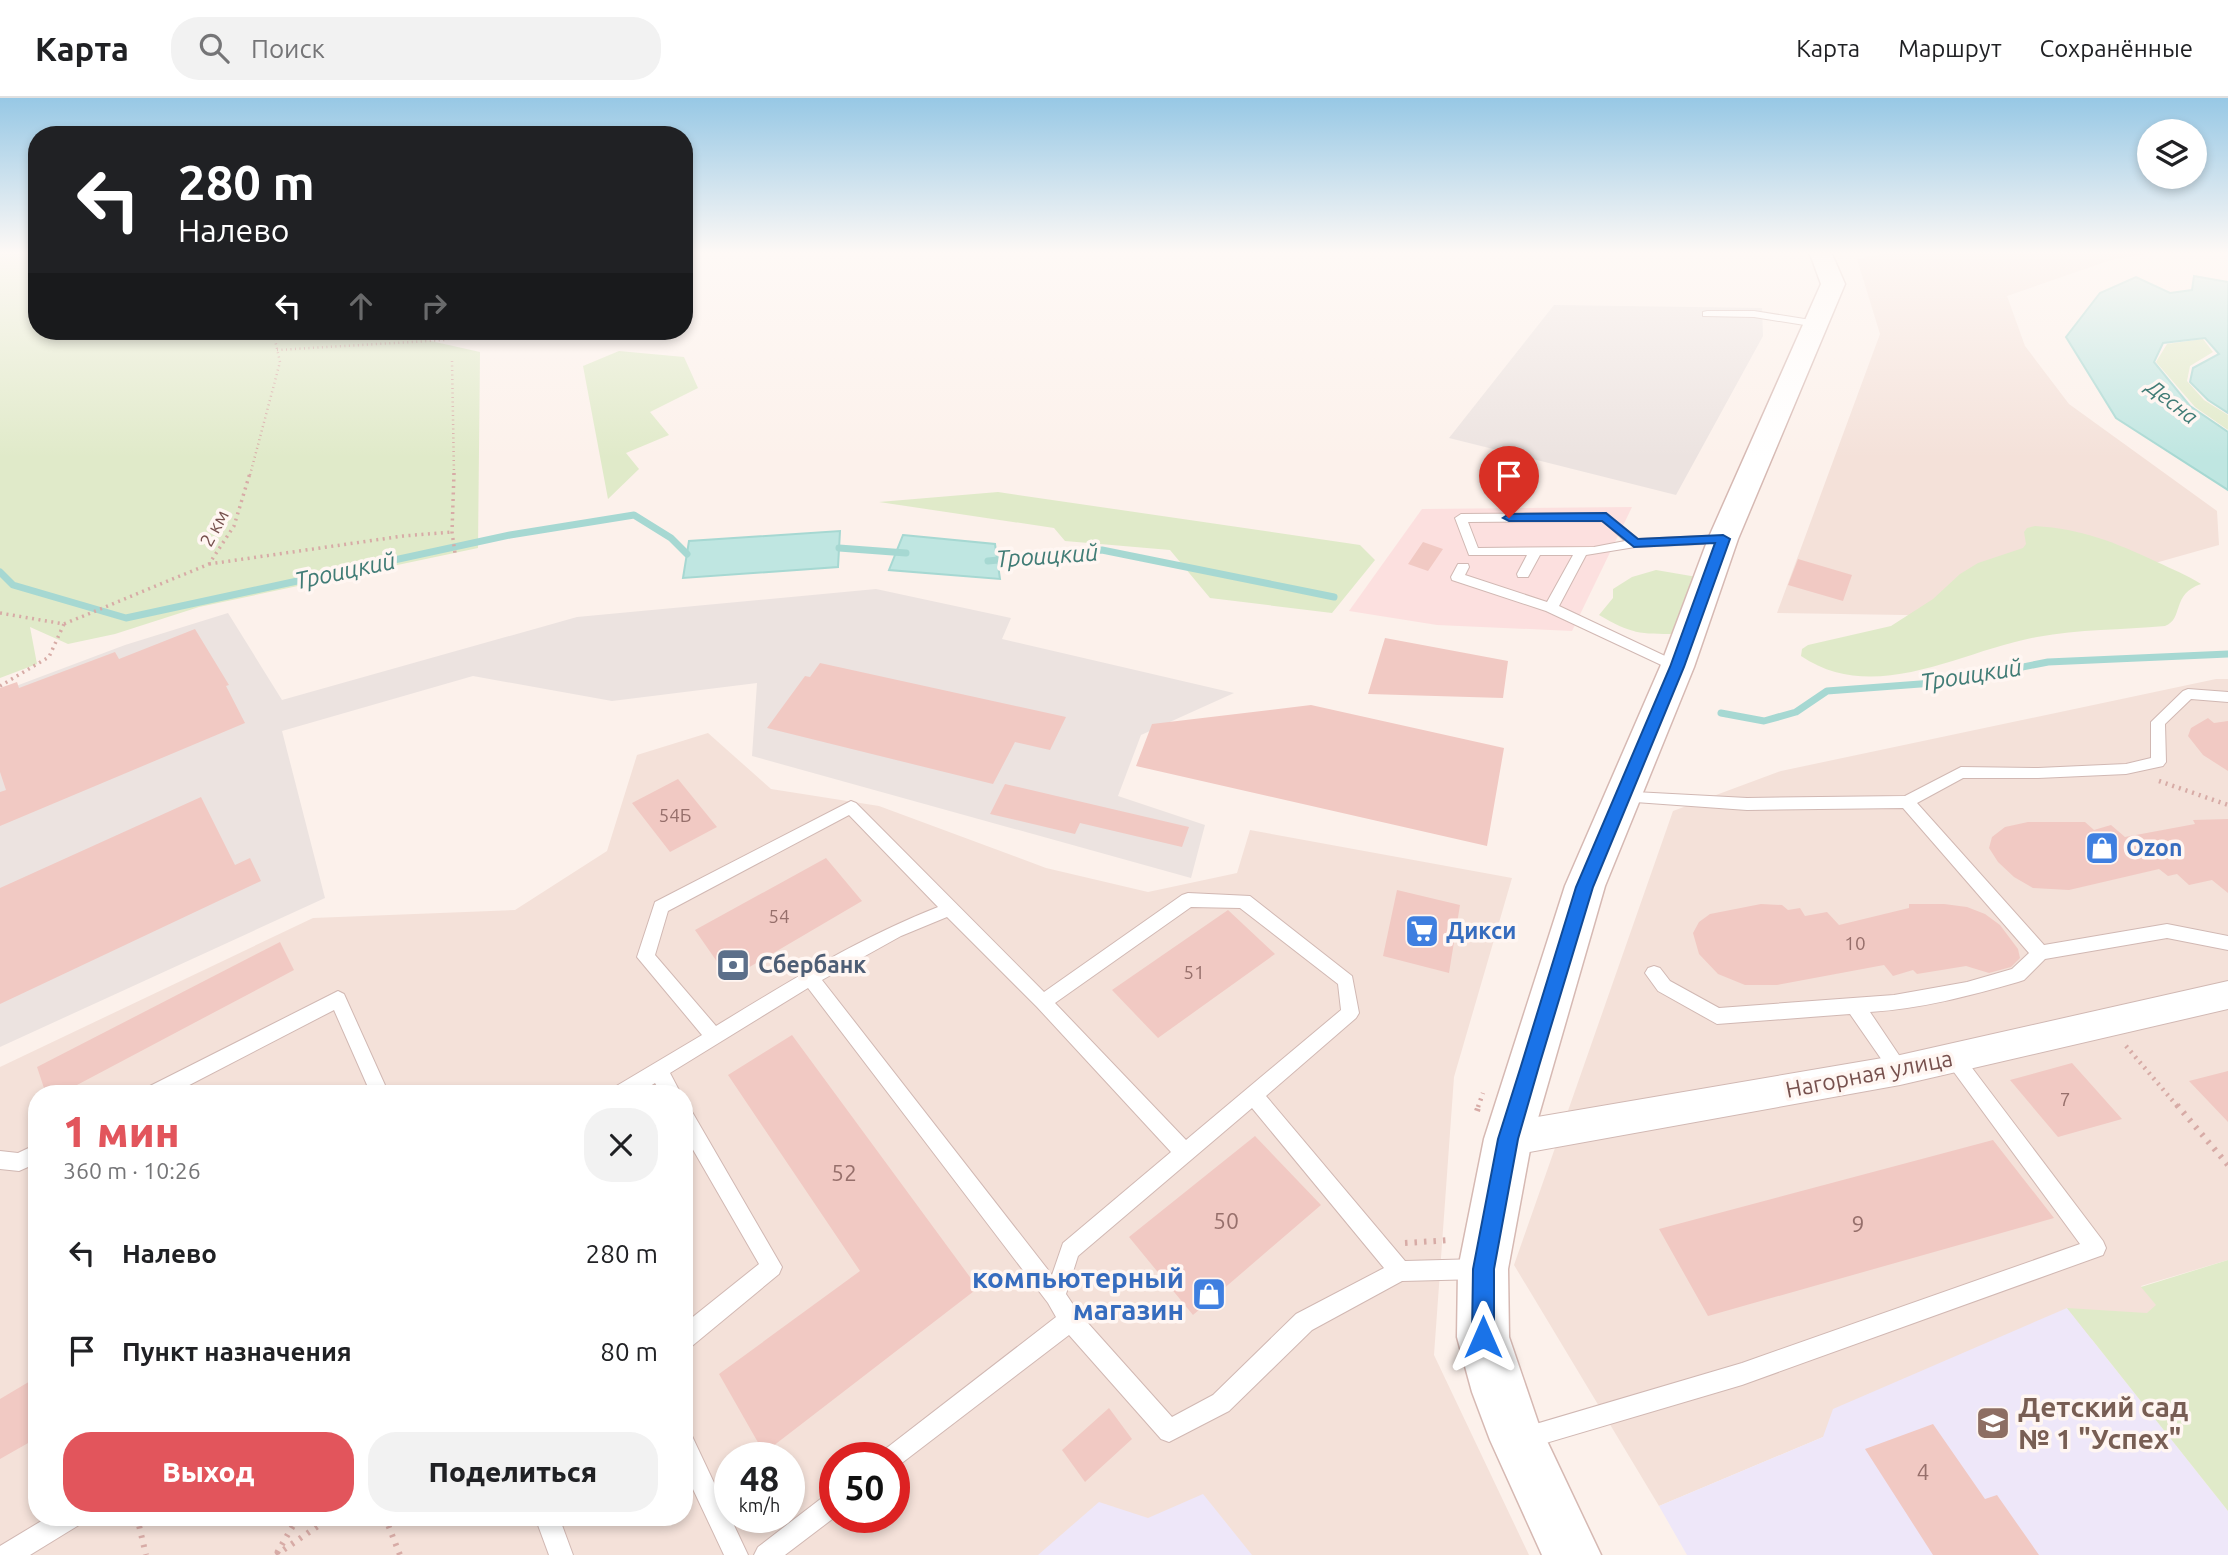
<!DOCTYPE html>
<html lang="ru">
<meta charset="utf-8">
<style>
body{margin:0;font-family:Ubuntu,sans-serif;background:#f2f2f2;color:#202124;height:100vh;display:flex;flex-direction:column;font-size:26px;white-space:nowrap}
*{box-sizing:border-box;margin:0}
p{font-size:23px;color:#757577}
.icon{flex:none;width:38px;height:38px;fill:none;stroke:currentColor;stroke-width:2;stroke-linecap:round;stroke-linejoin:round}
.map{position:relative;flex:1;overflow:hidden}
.sheet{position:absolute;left:28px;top:987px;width:665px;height:441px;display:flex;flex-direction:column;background:#fff;border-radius:28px;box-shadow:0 4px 10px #0003}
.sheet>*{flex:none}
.banner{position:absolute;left:28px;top:28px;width:665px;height:214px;border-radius:28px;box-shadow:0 4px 10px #0003;background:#202124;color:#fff;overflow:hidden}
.fabs{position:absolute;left:2137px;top:21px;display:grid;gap:14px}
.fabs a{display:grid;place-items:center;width:70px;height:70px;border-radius:50%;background:#fff;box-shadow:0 4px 10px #0003;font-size:35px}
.speed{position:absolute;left:714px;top:1344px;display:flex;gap:14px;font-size:35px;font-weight:700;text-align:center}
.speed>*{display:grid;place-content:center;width:91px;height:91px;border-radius:50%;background:#fff;box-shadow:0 4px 10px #0003;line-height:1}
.speed small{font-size:18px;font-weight:400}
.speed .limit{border:10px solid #d22;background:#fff;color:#111}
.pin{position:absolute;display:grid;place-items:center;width:60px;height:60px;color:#fff;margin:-72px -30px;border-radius:50% 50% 50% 0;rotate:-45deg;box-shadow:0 0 7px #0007}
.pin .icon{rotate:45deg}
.me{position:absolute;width:77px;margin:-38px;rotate:0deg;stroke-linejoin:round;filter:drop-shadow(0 0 5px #0008)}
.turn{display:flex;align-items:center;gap:24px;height:147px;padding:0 35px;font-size:32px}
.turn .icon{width:91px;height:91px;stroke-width:2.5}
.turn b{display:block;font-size:49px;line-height:60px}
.lanes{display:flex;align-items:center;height:66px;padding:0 35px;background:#0003;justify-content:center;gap:35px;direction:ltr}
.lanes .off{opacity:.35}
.round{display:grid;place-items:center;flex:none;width:74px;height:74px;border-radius:28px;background:#f2f2f2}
.summary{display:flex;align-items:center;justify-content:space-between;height:119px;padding:0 35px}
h1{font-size:42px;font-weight:800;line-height:52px;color:#e2555c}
.action{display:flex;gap:14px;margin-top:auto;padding:14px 35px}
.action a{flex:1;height:80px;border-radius:28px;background:#e2555c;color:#fff;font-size:28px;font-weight:800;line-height:80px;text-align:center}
.action a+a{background:#f2f2f2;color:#202124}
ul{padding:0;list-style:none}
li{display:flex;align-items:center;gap:21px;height:98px;padding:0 35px}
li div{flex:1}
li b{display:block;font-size:26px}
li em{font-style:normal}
header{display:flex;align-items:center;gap:42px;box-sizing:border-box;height:98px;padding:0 35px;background:#fff;border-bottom:2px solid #e0e0e0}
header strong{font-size:33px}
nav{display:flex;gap:38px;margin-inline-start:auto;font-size:24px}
.search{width:490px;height:63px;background:#f2f2f2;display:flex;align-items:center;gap:18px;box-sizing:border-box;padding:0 24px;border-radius:28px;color:#757577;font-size:26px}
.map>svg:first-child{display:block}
</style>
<header>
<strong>Карта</strong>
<div class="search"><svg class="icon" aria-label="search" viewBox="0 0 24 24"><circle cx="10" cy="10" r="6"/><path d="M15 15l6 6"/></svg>Поиск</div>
<nav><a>Карта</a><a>Маршрут</a><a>Сохранённые</a></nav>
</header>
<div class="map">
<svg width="2228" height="1457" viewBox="0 0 2228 1457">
<rect width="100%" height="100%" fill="#fcf1eb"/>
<!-- residential -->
<path fill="#f4e1d9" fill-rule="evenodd" d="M1882 156H2148L2114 161 2007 198 2025 248 2069 306 2217 413 2219 447 1967 518 1777 515 1880 236 1857 161Z
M2216 581H2228V1162L2141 1188 2163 1215 1823 1339 1659 1408 1514 1167 1673 713 1781 673Z
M708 635 771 691 879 708 1046 770 1148 794 1237 775 1250 732 1512 780 1454 979 1434 1257 1529 1457H0V969L313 820 515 812 607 753 637 657ZM37 996H684V1419H37ZM730 1360H789V1419H730ZM835 1360H894V1419H835Z"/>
<!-- commercial -->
<path fill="#fce0df" d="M1632 409 1572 533 1437 527 1349 513 1422 411Z"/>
<!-- industrial -->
<path fill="#ece3e0" d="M1554 207 1762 210 1763 238 1676 397 1449 340Z
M876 491 1011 520 1002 541 1234 595 1141 637 1118 698 1205 727 1191 780 752 658 757 585 612 603 473 578 282 633 325 800 0 949V594L125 547 228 515 282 602 577 519Z"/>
<!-- education -->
<path fill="#eee7f9" d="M2067 1210 2228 1413V1457H1687L1659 1408 1823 1339 1833 1311Z
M1203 1396 1252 1457H1038L1099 1404 1148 1420Z"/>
<!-- green -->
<path fill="#e0eac9" d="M0 156H37V233H274L303 241 404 237 480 254 478 450 199 509 115 536 68 546 30 529 37 566 0 580Z
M2203 241 2213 254 2190 268 2187 283 2204 302 2228 317V332L2195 309 2156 264 2167 246Z
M619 253 684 259 698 290 650 314 669 337 626 355 639 371 608 401 583 268Z
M998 394 1360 447 1375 462 1332 515 1210 500 1170 452 1065 443 1054 430 879 404Z
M2035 428C2083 431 2114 444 2157 464 2172 471 2187 477 2201 486 2171 496 2184 521 2165 528 2122 532 2079 531 2037 539 1960 553 1875 608 1801 558L1802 551 1808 547 1891 528 1933 501 1960 476 1978 465 2023 450 2026 446 2024 434 2027 430Z
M1656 472 1697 479 1676 536C1640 536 1631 536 1599 517L1613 500V491L1632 479Z
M2228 1162V1413L2067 1210 2147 1215 2156 1207 2141 1189Z"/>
<!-- water -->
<path fill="#bfe6e1" stroke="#a6d8d2" stroke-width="2" d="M2194 178 2228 184V315L2208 302 2190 284 2193 270 2219 256 2205 240 2163 245 2154 264 2190 308 2228 334V392L2116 320 2066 239 2100 195 2136 179 2170 195 2192 192Z
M840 433 838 469 683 480 689 443Z
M903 437 995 446 1000 481 889 472Z"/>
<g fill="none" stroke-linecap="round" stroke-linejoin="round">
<!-- stream -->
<path stroke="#a6d8d2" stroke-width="7" d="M839 450 906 455
M988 463 1102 452 1334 499
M0 474 13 487 126 520 510 437 634 417 671 440 687 456
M1721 615 1764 623 1796 614 1827 593 1947 584 2048 564 2228 556"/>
</g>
<!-- building -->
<path fill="#f1c9c3" d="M1423 444 1443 451 1428 473 1408 466Z
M1798 461 1852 477 1843 503 1788 487Z
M195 531 229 587 226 588 245 625 0 728V694L6 692 0 674V590L17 584 19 590 115 554 119 561Z
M1385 540 1508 563 1503 600 1368 596Z
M820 565 1066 619 1050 652 1015 644 993 686 767 630 805 578 810 579Z
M1311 607 1504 650 1487 748 1136 668 1152 626Z
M2208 620 2214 625 2228 623V673L2203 657 2188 638 2191 630Z
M678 681 717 729 670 754 632 705Z
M1005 686 1189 729 1182 749 1080 725 1075 736 990 716Z
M201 699 235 767 250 760 261 783 0 906V790Z
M2228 721V795L2212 782 2189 787 2177 776 2168 778 2159 771 2069 792 2033 790 2014 779 1998 764 1989 750 1992 739 2005 729 2028 724H2085L2094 732 2111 727 2125 739 2195 726 2193 722Z
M826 760 862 803 729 881 695 832Z
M1397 792 1460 807 1449 875 1383 858Z
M1761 806 1782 807 1788 812 1800 810 1805 818 1827 814 1839 827 1909 810V806H1944L1967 809 1985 816 2000 827 2018 851 2020 860 2011 869 1989 875 1966 868 1917 876 1913 872 1893 878 1884 867 1777 887H1745L1718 876 1699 856 1693 835 1699 824 1710 816Z
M1228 812 1275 856 1158 940 1112 892Z
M280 844 294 872 60 996H46L37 969Z
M792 937 978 1190 764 1355 719 1276 860 1173 728 977Z
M2072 965 2122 1021 2058 1039 2010 982Z
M2228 973V1024L2189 983Z
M1255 1038 1321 1107 1193 1217 1129 1139Z
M1993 1042 2054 1120 1708 1218 1659 1131Z
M37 1279V1340L0 1361V1301Z
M1109 1310 1132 1341 1085 1384 1062 1352Z
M1933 1326 1985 1401 1997 1397 2039 1457H1933L1865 1351Z"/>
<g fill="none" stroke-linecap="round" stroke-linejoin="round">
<!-- service casing -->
<g stroke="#d1b8b3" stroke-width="2">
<path id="service" d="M1707 213H1754L1817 223 1822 226 1817 229 1754 219 1703 218V214Z
M1606 415 1638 441 1723 437 1729 441 1723 445 1635 449 1586 457 1559 508 1682 566 1684 569 1682 572H1672L1546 513 1452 482 1451 479 1458 466H1468L1469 469 1465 477 1547 504 1573 457H1540L1528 479H1518L1517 476 1527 457H1469L1455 420 1461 416ZM1603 423 1625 443 1594 449 1478 450 1468 424Z
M2188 591 2228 594V604L2191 601 2165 626 2166 664 2163 668 2126 676 2038 680H1963L1917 705 2044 847 2167 826 2228 838V852L2167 840 2045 861 2024 882 2018 884C1969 898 1920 911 1870 914L1909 972 1907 978 1900 980 1893 978 1850 916 1717 926 1658 893 1645 875 1648 870 1654 868 1660 870 1670 883 1719 910 1894 897 1967 884 2012 871 2029 855 1903 710 1747 712 1621 703 1616 701 1613 697 1616 693 1747 700 1905 698 1961 669 2038 670 2126 666 2151 660V624L2183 593Z
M851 703 856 705 1044 894 1182 797 1188 795 1250 798 1352 878 1359 915 1356 920 1266 998 1405 1163 1480 1161 1487 1164 1490 1171 1487 1178 1480 1181 1402 1183 1312 1232 1229 1313 1169 1344 1161 1341 1069 1237 894 1371V1360H881L884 1352 1056 1219 1048 1205 808 890 670 975 681 996H662L655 985 637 996H611L613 990 702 937 637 859 655 804ZM849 717 938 809C859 840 788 884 716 928L655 857 668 813ZM1191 809 1240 810 1338 886 1341 912 1186 1042 1055 905ZM947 819 1037 909 1171 1054 1063 1145 1052 1177 822 882 901 838ZM1252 1010 1384 1170 1296 1216 1213 1297 1172 1319 1078 1214 1066 1196 1078 1158Z
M338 893 344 896 389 996H371L334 912 172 996H144L146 990Z
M1954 952 1960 954 2103 1143 2106 1150 2103 1157 1742 1287 1522 1352 1514 1349 1511 1341 1514 1333 1522 1330 1742 1265 2080 1146 1948 966 1945 960 1948 954Z
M684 1009 691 1012 782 1169 779 1176 692 1248 684 1251V1226L759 1166 684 1036Z
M37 1046V1065L19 1073 0 1071V1053L18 1055Z
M684 1335 692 1338 748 1457H724L684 1372Z
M835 1392V1419L785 1457H754L758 1449 827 1396Z
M48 1419H83L79 1427 30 1457H0V1448Z
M535 1419H559L573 1457H549Z"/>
</g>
<!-- minor casing -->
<g stroke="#d1b8b3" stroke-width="2">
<path id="minor" d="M2228 883V911L1900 987 1508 1058 1495 1053 1490 1041 1495 1029 1508 1024 1900 957Z"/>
</g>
<!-- secondary casing -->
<g stroke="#d6b9b3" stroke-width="3">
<path id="secondary" d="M1810 156H1832L1845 186 1738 441 1694 569 1605 788 1532 1041 1508 1171 1509 1239 1538 1324 1601 1457H1542L1490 1342 1472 1294 1457 1239 1458 1171 1484 1041 1565 788 1660 569 1708 441 1821 186Z"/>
</g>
<!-- path-far3 -->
<path stroke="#d7aba6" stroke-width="2.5" stroke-dasharray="1 3.5" stroke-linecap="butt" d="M277 252 445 242 467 233
M452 263 454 377
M250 377 280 264 273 233"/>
<!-- path-far2 -->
<path stroke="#d7aba6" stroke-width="3.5" stroke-dasharray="2 4.5" stroke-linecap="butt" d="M454 375 452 434 455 455
M209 466 403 438 452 434
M0 515 64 526 209 466 234 428 250 375
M0 588 49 559 64 526"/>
<!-- path-far1 -->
<path stroke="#d7aba6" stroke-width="4.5" stroke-dasharray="2 5" stroke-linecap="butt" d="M2159 683 2228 707
M2126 948 2178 1009
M1478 1009 1483 995"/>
<!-- path -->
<path stroke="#d7aba6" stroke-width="6" stroke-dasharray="2.5 7" stroke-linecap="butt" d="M2177 1007 2228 1067
M1477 1013 1479 1007
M1405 1145 1451 1142
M137 1419 146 1457
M385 1419 400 1457
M277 1455 298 1419
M276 1457 331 1419"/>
<!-- service -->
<use href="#service" fill="#fff" fill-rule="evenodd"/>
<!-- minor -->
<use href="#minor" fill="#fff" fill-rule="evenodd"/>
<!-- secondary -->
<use href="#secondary" fill="#fff" fill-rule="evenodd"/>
</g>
<!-- sky -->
<linearGradient id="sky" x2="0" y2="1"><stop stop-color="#97c8e5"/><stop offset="0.43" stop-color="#fef9f6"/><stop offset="1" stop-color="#fef9f6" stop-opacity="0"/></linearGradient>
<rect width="2228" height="360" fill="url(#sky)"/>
<!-- route -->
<path fill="#1a73e8" stroke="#114b97" stroke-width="2" d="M1606 415 1638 441 1723 437 1730 441 1684 569 1593 789 1539 968 1518 1041 1494 1171V1239L1490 1246 1483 1250 1475 1246 1472 1239 1473 1171 1498 1041 1521 968 1576 789 1670 569 1715 445 1634 449 1602 423H1509L1503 420 1509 416Z"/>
<!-- icons -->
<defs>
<g id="shop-square" transform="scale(1.75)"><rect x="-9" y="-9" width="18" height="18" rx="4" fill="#3f7fe0" stroke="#fff6f2"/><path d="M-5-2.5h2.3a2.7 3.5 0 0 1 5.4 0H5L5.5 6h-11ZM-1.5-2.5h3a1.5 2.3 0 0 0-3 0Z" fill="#fff"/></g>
<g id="supermarket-square" transform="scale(1.75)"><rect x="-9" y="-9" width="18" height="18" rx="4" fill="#3f7fe0" stroke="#fff6f2"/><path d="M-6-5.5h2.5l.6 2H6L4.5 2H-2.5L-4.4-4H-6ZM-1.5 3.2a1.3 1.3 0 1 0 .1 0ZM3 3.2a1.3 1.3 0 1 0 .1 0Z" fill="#fff"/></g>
<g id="bank-square" transform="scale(1.75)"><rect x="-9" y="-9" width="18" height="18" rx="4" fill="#5c6f8a" stroke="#fff6f2"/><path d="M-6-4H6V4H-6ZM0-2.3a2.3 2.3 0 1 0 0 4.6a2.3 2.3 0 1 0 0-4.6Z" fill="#fff"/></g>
<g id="school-square" transform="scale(1.75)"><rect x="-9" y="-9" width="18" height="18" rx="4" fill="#8d6e63" stroke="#fff6f2"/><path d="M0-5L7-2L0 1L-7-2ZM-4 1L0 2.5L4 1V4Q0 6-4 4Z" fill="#fff"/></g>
</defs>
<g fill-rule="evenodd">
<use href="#shop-square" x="2102" y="750"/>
<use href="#supermarket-square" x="1422" y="833"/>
<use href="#bank-square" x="733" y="867"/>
<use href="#shop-square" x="1209" y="1196"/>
<use href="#school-square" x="1993" y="1325"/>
</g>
<g text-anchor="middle" stroke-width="7" stroke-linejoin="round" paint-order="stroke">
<!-- far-street labels -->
<g font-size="19" fill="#77514e" stroke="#fff6f2">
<text transform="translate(214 430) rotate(-61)" y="7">2 км</text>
</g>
<!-- number labels -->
<g font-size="19" fill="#966f6b">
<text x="675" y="724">54Б</text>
<text x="779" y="825">54</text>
<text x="1855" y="852">10</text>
<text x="1194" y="881">51</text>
<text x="2065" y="1008">7</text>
</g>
<!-- far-water labels -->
<g font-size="21" font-style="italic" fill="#417c76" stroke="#fff6f2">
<text transform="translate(2172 304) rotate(38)" y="7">Десна</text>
</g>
<!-- shop labels -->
<g font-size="23" font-weight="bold" fill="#366cbe" stroke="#fff6f2" text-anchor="start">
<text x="2126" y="758">Ozon</text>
<text x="1446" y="841">Дикси</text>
</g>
<!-- service labels -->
<g font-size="23" font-weight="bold" fill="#4e5e75" stroke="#fff6f2" text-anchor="start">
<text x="758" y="875">Сбербанк</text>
</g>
<!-- street labels -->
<g font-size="23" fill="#77514e" stroke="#fff6f2">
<text transform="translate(1869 976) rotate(-11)" y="8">Нагорная улица</text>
</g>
<!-- near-number labels -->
<g font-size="23" fill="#966f6b">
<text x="844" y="1083">52</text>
<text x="1226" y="1131">50</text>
<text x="1858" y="1134">9</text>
<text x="1923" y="1382">4</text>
</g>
<!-- water labels -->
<g font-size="24" font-style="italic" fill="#417c76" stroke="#fff6f2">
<text transform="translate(1047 458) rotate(-4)" y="8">Троицкий</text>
<text transform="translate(345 473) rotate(-12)" y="8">Троицкий</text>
<text transform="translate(1971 577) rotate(-9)" y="8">Троицкий</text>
</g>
<!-- near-shop labels -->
<g font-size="28" font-weight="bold" fill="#366cbe" stroke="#fff6f2" text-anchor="end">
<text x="1184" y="1190">компьютерный<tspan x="1184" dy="32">магазин</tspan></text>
</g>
<!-- near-education labels -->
<g font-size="28" font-weight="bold" fill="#785e54" stroke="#fff6f2" text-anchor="start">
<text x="2018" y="1319">Детский сад<tspan x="2018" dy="32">№ 1 "Успех"</tspan></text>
</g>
</g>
</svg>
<div class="fabs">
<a><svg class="icon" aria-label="layers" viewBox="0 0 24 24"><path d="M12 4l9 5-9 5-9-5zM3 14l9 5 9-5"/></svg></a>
</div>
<div class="speed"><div>48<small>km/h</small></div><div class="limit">50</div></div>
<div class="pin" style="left:1509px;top:420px;background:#d93025"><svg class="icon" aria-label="arrive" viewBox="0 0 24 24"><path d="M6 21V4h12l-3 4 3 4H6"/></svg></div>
<svg class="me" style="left:1483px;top:1239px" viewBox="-20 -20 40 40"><path d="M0-17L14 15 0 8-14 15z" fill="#1a73e8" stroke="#fff" stroke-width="4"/></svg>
<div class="banner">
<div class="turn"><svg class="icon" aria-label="left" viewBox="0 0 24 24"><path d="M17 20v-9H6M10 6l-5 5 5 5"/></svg><div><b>280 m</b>Налево</div></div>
<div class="lanes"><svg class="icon" aria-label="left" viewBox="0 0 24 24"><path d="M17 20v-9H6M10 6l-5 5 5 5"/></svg><svg class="icon off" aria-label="ahead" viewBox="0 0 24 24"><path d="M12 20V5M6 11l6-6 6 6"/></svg><svg class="icon off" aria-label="right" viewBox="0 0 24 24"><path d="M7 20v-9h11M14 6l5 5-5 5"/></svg></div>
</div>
<section class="sheet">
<div class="summary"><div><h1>1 мин</h1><p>360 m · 10:26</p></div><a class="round"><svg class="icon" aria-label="close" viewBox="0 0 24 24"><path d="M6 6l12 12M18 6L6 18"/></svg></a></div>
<ul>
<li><svg class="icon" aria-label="left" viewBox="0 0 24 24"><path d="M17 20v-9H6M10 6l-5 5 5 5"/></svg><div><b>Налево</b></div><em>280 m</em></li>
<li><svg class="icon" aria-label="arrive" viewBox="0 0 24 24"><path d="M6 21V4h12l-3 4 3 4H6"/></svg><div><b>Пункт назначения</b></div><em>80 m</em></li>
</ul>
<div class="action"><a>Выход</a><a>Поделиться</a></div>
</section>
</div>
